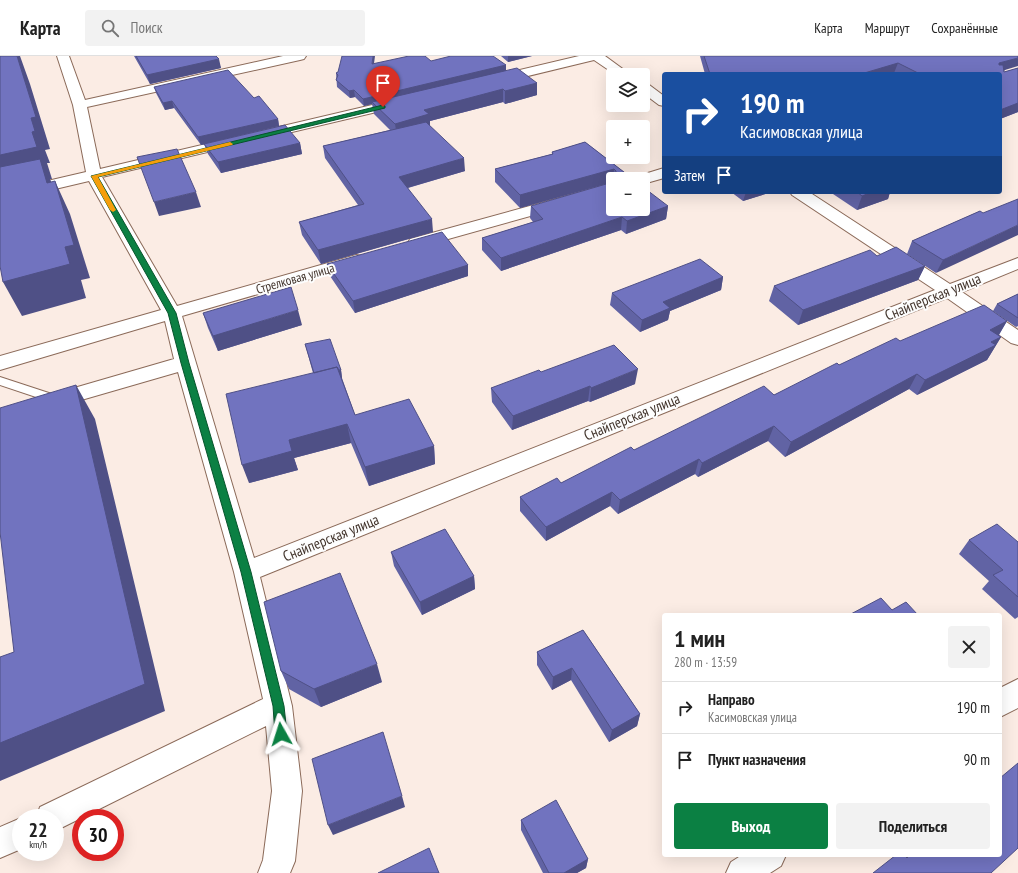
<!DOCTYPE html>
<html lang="ru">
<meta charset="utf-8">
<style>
body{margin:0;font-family:"PT Sans Narrow",sans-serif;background:#f2f2f2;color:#222;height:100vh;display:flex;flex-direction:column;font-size:15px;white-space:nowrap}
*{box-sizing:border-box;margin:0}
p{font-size:13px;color:#767676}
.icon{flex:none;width:22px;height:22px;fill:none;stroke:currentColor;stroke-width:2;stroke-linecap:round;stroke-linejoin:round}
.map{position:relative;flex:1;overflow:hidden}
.panel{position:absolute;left:662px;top:557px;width:340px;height:244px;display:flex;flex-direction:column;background:#fff;border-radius:4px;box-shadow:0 4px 16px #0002}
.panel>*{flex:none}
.banner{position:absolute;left:662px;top:16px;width:340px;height:122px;border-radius:4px;box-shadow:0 4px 16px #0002;background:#1a4fa0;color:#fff;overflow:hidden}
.controls{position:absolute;left:606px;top:12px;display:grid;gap:8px}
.controls a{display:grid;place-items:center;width:44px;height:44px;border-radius:4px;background:#fff;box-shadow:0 4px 16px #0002;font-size:20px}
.speed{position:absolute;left:12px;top:753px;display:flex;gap:8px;font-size:20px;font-weight:700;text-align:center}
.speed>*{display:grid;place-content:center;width:52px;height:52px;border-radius:50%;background:#fff;box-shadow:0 4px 16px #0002;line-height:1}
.speed small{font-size:10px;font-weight:400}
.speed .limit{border:6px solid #d22;background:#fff;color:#111}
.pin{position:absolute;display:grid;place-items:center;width:34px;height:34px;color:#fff;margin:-41px -17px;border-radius:50% 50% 50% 0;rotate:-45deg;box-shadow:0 0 4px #0007}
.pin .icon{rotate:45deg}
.me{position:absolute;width:44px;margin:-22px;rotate:354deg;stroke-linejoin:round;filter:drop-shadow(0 0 3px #0008)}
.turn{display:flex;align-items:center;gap:14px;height:84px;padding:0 12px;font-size:18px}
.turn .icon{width:52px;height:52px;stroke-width:2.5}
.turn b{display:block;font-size:28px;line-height:34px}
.then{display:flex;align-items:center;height:38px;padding:0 12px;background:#0003;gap:8px;font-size:15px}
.round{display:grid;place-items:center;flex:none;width:42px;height:42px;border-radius:4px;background:#f2f2f2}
.head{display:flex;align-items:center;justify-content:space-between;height:68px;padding:0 12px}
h1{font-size:24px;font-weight:700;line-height:30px}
.primary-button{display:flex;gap:8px;margin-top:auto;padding:8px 12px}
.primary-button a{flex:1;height:46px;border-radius:4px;background:#0b8043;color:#fff;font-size:16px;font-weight:700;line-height:46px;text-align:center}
.primary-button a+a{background:#f2f2f2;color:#222}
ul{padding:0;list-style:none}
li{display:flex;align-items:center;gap:12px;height:52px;padding:0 12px;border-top:1px solid #e0e0e0}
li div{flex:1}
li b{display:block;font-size:15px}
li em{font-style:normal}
header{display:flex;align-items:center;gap:24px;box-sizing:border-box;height:56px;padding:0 20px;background:#fff;border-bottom:1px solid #e0e0e0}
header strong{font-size:19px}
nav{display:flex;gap:22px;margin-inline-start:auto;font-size:14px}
.search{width:280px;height:36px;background:#f2f2f2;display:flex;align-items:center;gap:10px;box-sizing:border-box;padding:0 14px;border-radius:4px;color:#767676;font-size:15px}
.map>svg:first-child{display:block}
</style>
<header>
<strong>Карта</strong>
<div class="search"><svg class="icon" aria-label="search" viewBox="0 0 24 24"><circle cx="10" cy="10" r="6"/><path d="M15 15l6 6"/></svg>Поиск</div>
<nav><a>Карта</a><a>Маршрут</a><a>Сохранённые</a></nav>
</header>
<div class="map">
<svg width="1018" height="817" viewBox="0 0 1018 817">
<rect width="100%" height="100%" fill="#fbece4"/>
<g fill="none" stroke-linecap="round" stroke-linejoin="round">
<!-- lane casing -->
<g stroke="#8b6a59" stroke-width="2">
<path id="lane" d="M0 321 61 341 63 344 61 347 57 348 0 329Z"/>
</g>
<!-- street casing -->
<g stroke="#8b6a59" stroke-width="2">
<path id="street" d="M57 0H69L85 44 283 0H306L304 3 300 4 87 51 100 113 402 42 407 43 409 46 407 49 402 50 102 121 177 250 356 199 362 200 365 204 362 208 182 260 254 502 935 234 792 139 790 136H809L950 228 1018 202V213L962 236 1018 274V289L1011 287 947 242 260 521 292 650 302 735 295 805 290 817H258L263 804 272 735 266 670 55 775V762H36L40 751 263 643 234 516 178 316 64 349 0 372V356L50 339 174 303 165 265 0 314V300L161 254 89 125 0 146V136L86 116 73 49Z
M579 0H605L631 19H616L594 4 495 28 490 27 489 24 490 21Z
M643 27 648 28 664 40V50L659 49 643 37Z
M664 112V122L643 128V123H635L638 120Z
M613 127V137L416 192 410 191 408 187 410 183Z
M1018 623V652L1000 661V632Z
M21 762V793L0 802V771Z
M742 799H786L781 810 770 817H726L731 806Z"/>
</g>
<!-- lane -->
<use href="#lane" fill="#fff" fill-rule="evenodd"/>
<!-- street -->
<use href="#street" fill="#fff" fill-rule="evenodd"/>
</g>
<!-- wall -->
<path fill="#6163a4" d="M134 0H216L221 12 150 28Z
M501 0H532L508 6Z
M700 0H1018L1004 15V16L1018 12V56L1000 63V18H895L894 17 892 18H705Z
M431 5 506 9V15L537 27V39L505 48 503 46 430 65V70L465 115 408 132 433 176 321 208 302 179 299 166 358 149 325 102 323 90 390 74 374 58 372 48 364 50 355 41 350 42 337 31 336 17 374 8Z
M154 31 254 42 278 63 279 70 201 89 174 52 165 54 156 37Z
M585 86 633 123H613V126L520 152 495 126V113L552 98V96Z
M300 87 302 98 221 117 208 98 204 88Z
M731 136H772L743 145Z
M830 136H890L888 143 857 154Z
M531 150H668L666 163 626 178 621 174 501 215 482 194V182L533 166 530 162Z
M980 155 936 217 907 198 912 185Z
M877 200 925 210 918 224 798 269 769 245 774 230Z
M327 208 468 209V220L355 257 330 220Z
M723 221 721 234 670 255 668 264 640 276 610 249 612 237Z
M1018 238V270L1016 271 993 255 997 248Z
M203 257 302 269 218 295 208 272Z
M1007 265 999 279 1001 281 987 304 917 339 909 333 785 401 768 385 698 421 695 418 618 458 610 450 546 485 520 455V441L561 427 634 394 774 339 839 309 900 285Z
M305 288 341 314 342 322 355 359 434 390 435 408 369 430 351 387 294 402 298 414 249 427 313 317Z
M541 316 635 328 590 346 588 345 512 374 492 346 491 332Z
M969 484 1018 486V561L1015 563 982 533 989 525 959 498Z
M391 496 474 520 475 533 422 559 394 510Z
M583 574 640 658 637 670 609 686 571 624 552 634 537 609V596Z
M281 615 382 626 321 651 289 633Z
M521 764 588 803 586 812 577 817H543L521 774Z"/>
<!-- shaded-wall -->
<path fill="#4f5086" d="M17 0H20L30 28 50 93 45 94 50 107H47L52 123H50L55 135 0 134V99L32 76Z
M373 0H375L373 15 372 8Z
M508 0H532L508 6Z
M1018 2V10L995 17 999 7Z
M219 3 221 12 150 28 147 19Z
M898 7 894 17 892 18H861Z
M506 9V16L372 46V48L364 50 363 43Z
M537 27V39L505 48V35Z
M503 33V46L430 65V71L397 80 395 68 424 54Z
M354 34 355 41 350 42 349 35Z
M172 45 174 52 165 54 163 47Z
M1018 47V56L1000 63V54Z
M278 63 279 70 201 89 198 81Z
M300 87 302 98 221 117 218 106Z
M464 102 465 115 400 134 399 121Z
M614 113 613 126 520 152V139Z
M55 125 70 158 90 222 81 224 86 242 22 260 3 226 65 191Z
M196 136 201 151 159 160 154 146Z
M746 136H772L743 145Z
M872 136H890L888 143 857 154 862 140Z
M668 150 666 163 626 178 627 165Z
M622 161 621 174 501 215V202Z
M432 163 433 176 321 208 318 194Z
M1018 169V179L936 217 943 204Z
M468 209V220L355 257 353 245Z
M925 210 918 224 798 269 803 254Z
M723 221 721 234 670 255 668 264 640 276 642 264 663 246Z
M298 254 302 269 218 295 213 280Z
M1007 265 998 280 990 274Z
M1001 281 987 304 917 339 925 324 991 286Z
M638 313 635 328 590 346 591 332Z
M341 314 342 322 317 328 315 320Z
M917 318 909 333 785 401 791 386Z
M76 329 95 363 165 655 0 725V687Z
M590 330 588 345 512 374 513 360Z
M347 368 351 387 294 402 298 414 249 427 242 409 289 384Z
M774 370 768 385 698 421 702 407Z
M434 390 435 408 369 430 365 411Z
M699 403 695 418 618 458 620 444Z
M612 436 610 450 546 485V471Z
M474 520 475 533 422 559 420 546Z
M377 608 382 626 321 651 314 633Z
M572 612 571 624 552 634 553 621Z
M640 658 637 670 609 686 612 674Z
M402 740 405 751 333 779 328 769Z
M588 803 586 812 577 817H564Z"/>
<!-- building -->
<path fill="#7173bf" stroke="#4f5086" d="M0 0H17L36 61 31 62 35 75 32 76 37 91 0 99Z
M136 0H216L219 3 147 19Z
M342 0H373L372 8 409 0H425L431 5 451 0H493L506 9 363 43 354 34 349 35 336 24 338 19 336 17 338 16Z
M704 0H1018V2L999 7V9H1003L1004 16 1018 12V47L1000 54V18H920L898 7 861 18H710Z
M517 12 537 27 505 35 503 33 424 54 429 58 395 68 372 46Z
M228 14 254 42 259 40 278 63 198 81 172 45 163 47 154 31Z
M426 66 464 102 399 121 432 163 318 194 299 166 364 148 323 90Z
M285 69 300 87 218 106 204 88Z
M585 86 633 123H616V115L614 113 520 139 495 113 553 98 552 96Z
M177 93 196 136 154 146 137 101Z
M40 103 47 127 55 125 74 189 65 191 70 208 3 226 0 210V111Z
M613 126V153H643V131L668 150 627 165 622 161 501 202 482 182 543 163 531 150Z
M857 136H872L862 140Z
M1018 143V169L943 204 912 185 980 155 983 157Z
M442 176 468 209 353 245 327 208Z
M896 191 925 210 803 254 774 230 870 194 877 200Z
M700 203 723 221 663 246 670 252 642 264 612 237Z
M291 231 298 254 213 280 203 257Z
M1018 238V262L997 248Z
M984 249 1007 265 990 274 1001 281 991 286 996 289 925 324 917 318 791 386 774 370 702 407 699 403 620 444 612 436 546 471 520 441 557 422 561 427 631 391 634 394 764 330 774 339 837 307 839 309 896 282 900 285Z
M330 283 341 314H339L337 311 314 317 305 288Z
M614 289 638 313 591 332 590 330 513 360 491 332 539 314 541 316Z
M337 311 355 359 409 343 434 390 365 411 347 368 289 384 292 395 242 409 226 338Z
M76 329 145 628 0 687V601L14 596 0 476V352Z
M997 468 1018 486V541L993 519 1003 514 969 484Z
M445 473 474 520 420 546 391 496Z
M340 517 377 608 314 633 281 615 264 546Z
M881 542 892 554 906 546 918 559H849Z
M583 574 640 658 612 674 572 612 553 621 537 596Z
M383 676 402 740 328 769 312 703Z
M1018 707V792L991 817H873L896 799H904L907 802 910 799H1000V722Z
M556 744 588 803 564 817H549L521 764Z
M429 792 439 817H378Z"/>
<!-- route -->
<path fill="#0b8043" stroke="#07532c" d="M383 49 385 50V52L98 121 176 257 189 307 251 516 284 650 287 678 285 682 281 684 277 682 275 678 273 650 241 516 181 307 168 257 91 120Z"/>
<!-- slow -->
<path fill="#f59e0b" d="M230 86 233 88 232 89 98 121 116 154 113 156 110 154 91 120Z"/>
<g text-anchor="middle" stroke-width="4" stroke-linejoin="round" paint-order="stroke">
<!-- far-street labels -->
<g font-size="13" fill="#42342c" stroke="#fdfdfd">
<text transform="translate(295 222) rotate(-16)" y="5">Стрелковая улица</text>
</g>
<!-- street labels -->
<g font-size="15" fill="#42342c" stroke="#fdfdfd">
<text transform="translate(933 241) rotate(-22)" y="5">Снайперская улица</text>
<text transform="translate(632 361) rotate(-22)" y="5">Снайперская улица</text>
<text transform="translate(331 482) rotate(-22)" y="5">Снайперская улица</text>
</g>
</g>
</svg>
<div class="controls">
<a><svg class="icon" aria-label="layers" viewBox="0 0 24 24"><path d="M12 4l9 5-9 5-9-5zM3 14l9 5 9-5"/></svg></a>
<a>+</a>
<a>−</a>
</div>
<div class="speed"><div>22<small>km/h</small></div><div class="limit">30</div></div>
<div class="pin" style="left:383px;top:51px;background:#d93025"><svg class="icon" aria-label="arrive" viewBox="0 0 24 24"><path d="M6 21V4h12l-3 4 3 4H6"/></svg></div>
<svg class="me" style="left:281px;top:678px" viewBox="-20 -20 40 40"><path d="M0-17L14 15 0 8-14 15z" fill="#0b8043" stroke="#fff" stroke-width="4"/></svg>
<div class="banner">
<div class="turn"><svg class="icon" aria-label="right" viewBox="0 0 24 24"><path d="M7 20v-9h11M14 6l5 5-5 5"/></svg><div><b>190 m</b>Касимовская улица</div></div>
<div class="then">Затем<svg class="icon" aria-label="arrive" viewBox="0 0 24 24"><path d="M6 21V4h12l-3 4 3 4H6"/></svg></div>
</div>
<section class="panel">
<div class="head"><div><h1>1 мин</h1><p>280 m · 13:59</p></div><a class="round"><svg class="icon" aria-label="close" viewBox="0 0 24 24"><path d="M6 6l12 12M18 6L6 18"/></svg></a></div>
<ul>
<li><svg class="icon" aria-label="right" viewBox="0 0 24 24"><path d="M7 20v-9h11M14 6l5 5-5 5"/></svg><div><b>Направо</b><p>Касимовская улица</p></div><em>190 m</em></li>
<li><svg class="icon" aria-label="arrive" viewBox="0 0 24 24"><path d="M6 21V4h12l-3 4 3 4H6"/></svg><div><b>Пункт назначения</b></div><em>90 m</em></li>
</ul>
<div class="primary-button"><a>Выход</a><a>Поделиться</a></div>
</section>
</div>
